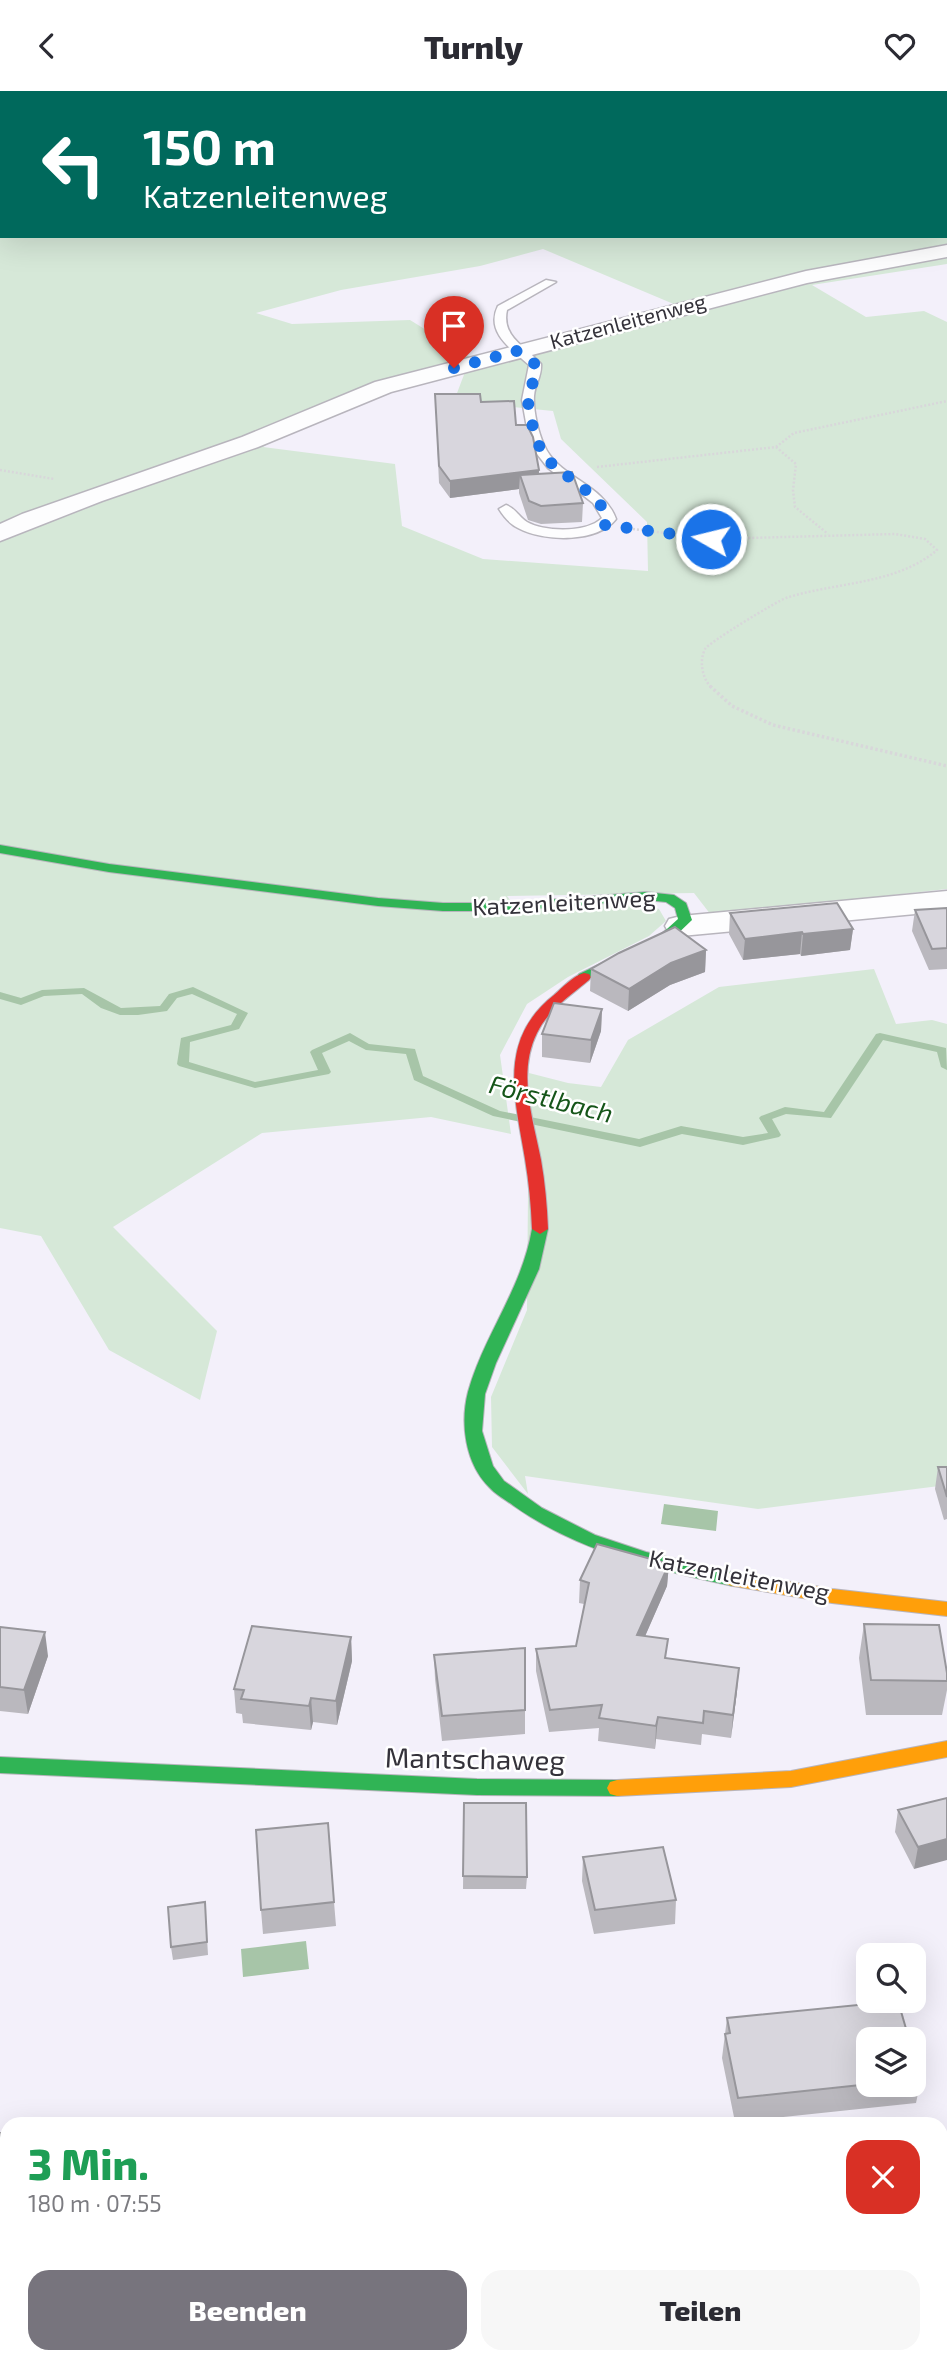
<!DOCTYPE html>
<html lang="de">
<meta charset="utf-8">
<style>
body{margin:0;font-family:"Exo 2",sans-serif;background:#f7f7f7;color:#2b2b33;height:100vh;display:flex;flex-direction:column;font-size:26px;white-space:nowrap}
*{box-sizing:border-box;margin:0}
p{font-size:23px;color:#7c7c81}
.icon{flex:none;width:38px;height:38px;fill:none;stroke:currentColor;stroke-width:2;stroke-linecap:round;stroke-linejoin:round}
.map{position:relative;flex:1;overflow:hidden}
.details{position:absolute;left:0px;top:2026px;width:948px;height:247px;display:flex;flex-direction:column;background:#fff;border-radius:21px 21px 0 0;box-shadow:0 7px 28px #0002}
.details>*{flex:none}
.guide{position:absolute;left:0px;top:0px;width:948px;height:147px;box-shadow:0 7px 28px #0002;background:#00695c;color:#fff;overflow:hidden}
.fabs{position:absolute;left:856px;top:1852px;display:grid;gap:14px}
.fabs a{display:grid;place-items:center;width:70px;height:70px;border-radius:14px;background:#fff;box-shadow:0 7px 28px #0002;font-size:35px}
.pin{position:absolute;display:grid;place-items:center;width:60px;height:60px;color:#fff;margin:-72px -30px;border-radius:50% 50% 50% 0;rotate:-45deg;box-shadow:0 0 7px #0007}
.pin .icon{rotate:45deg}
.me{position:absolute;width:77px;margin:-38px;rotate:278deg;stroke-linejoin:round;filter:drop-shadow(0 0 5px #0008)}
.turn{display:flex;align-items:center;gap:24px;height:147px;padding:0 28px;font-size:32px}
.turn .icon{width:91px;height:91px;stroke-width:2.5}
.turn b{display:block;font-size:49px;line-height:60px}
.round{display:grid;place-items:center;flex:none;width:74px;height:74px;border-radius:21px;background:#f7f7f7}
.overview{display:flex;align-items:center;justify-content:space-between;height:119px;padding:0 28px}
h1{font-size:42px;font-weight:800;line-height:52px;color:#1e9e55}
.cta{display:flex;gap:14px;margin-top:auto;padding:14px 28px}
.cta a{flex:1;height:80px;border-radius:21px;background:#77747d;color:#fff;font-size:28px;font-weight:800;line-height:80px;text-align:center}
.cta a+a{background:#f7f7f7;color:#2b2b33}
header{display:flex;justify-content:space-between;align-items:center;height:91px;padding:0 28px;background:#fff;font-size:32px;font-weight:800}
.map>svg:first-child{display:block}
</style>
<header><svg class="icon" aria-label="back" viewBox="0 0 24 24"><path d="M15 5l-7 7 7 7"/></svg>Turnly<svg class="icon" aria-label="heart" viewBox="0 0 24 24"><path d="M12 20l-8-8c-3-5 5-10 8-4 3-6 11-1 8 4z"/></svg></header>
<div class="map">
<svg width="947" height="2272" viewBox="0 0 947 2272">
<rect width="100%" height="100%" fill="#f3f0fa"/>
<!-- green -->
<path fill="#d6e8d8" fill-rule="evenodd" d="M0 0H776L2 2V145H947V90V173L812 194 866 226 924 220 947 231V798L711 824 694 802 507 805 518 820 639 810 659 818 666 830 649 845 568 886 527 913 500 964 511 1043 431 1026 262 1042 113 1136 217 1240 200 1309 109 1259 41 1145 0 1137ZM543 158 676 214 473 268 410 229 292 233 256 222 341 199 480 175ZM465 281 454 310 553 320 561 348 647 431 648 480 483 468 402 435 395 373 263 356 295 337 403 293Z
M874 878 896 933 932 929 947 933V1394L758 1418 525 1385 528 1403 492 1356 491 1306 527 1219 529 982 568 992 601 996 628 949 719 896Z"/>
<!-- water -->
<path fill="#a7c5a8" d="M664 1413 718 1420 716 1440 661 1433Z
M306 1850 309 1878 243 1886 241 1858Z"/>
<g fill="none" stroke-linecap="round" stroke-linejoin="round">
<!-- stream -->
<path fill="#a7c5a8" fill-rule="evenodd" d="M193 896 248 922 239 938 190 951 189 971 255 991 318 979 310 961 312 959 350 942 369 953 415 958 423 985 500 1020 639 1048 681 1035 743 1046 768 1042 759 1027 761 1025 785 1016 824 1021 876 943 880 942 946 957 947 979 941 976 937 961 883 949 831 1027 786 1023 772 1028 781 1044 779 1046 743 1054 682 1043 640 1056 493 1025 414 989 406 963 366 959 349 950 322 962 331 981 329 983 255 997 179 975 177 973 181 947 231 934 237 923 192 903 177 907 167 920 138 924H120L101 917 82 903 44 905 21 914 0 908V901L21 907 42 899 84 897 121 917 160 915 169 903Z"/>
<!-- lane casing -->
<g stroke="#b8b5bd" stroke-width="3">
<path id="lane" d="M546 189 556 191 507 219C501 246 526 256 541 273 542 285 535 293 534 305 533 319 538 341 544 354 558 387 603 392 616 428 597 452 544 451 518 437 510 433 504 426 499 418L506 414C515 417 519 426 527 431 545 441 587 442 602 427L593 412 548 377 530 354 522 309 529 274C511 258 485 241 498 215Z"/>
</g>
<!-- street casing -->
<g stroke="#b8b5bd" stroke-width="3">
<path id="street" d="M825 0H844L823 2Z
M947 154V166L807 192 391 301 258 356 102 410 0 450V433L22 423 242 346 375 291 806 180Z
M947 800V820L681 845 669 842 665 835 669 828 681 825Z
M947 2085V2137L942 2138V2086Z
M449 2266H509L510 2272H450Z"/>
</g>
<!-- fast casing -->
<g stroke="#b8b5bd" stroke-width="2">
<path id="fast" d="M0 754 109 773 378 807 443 812H507L646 801 674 804 686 812 692 829 668 852 584 890 579 889 577 886 579 883 658 846 678 828 675 817 666 811 646 809 507 820H443L378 815 109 781 0 762Z
M540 1133 548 1138 539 1178 496 1272 485 1303 482 1340 493 1375 504 1390 542 1417 595 1444 646 1461 740 1483 742 1488 740 1493 733 1495C657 1479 579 1461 514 1415 506 1409 496 1404 489 1396 465 1372 460 1332 468 1301 484 1244 522 1198 532 1138Z
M0 1666 477 1688 617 1689 624 1691 627 1697 624 1703 617 1705 477 1704 0 1682Z"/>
</g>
<!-- slow casing -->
<g stroke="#b8b5bd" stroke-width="2">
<path id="slow" d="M733 1481 832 1498 947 1511V1525L832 1512 733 1495 726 1493 724 1488 726 1483Z
M947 1650V1666L791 1696 617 1705 610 1703 607 1697 610 1691 617 1689 791 1680Z"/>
</g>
<!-- jam casing -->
<g stroke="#b8b5bd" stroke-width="2">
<path id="jam" d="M584 882 589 883 591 886 589 889C570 905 548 919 537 942 517 982 533 1028 541 1069 545 1092 547 1114 548 1138L540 1143 532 1138C531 1114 529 1092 525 1068 515 1007 497 949 554 904 563 896 573 885 584 882Z"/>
</g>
<!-- path-far1 -->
<path stroke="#d8d7da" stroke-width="2.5" stroke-dasharray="2 2" stroke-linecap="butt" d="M776 356 796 373 793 399 795 416 828 443
M597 376 776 356 794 342 947 310
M0 379 54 388
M633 438 711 448 895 443 925 448 937 459C896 494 835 491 786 507 777 510 708 552 705 558 699 570 702 588 712 597"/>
<!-- path -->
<path stroke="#d8d7da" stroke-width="3.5" stroke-dasharray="2.5 2.5" stroke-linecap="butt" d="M710 595 732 615 773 634 947 675"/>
<!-- lane -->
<use href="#lane" fill="#fdfdfe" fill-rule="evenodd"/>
<!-- street -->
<use href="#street" fill="#fdfdfe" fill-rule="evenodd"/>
<!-- fast -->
<use href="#fast" fill="#30b455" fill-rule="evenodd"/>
<!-- slow -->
<use href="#slow" fill="#ff9f0a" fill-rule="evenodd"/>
<!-- jam -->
<use href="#jam" fill="#e5322d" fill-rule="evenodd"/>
</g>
<!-- wall -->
<path fill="#bab8be" d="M435 303 481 311 516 334 539 379V383L583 412 582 431 541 433 528 429 519 402V398L450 407 439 392Z
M947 817V878L929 879 912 840 915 819Z
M730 822 853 838 850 859 801 865 800 863 743 869 729 843Z
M706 859 705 881 670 894 628 920 590 900 591 878Z
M602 918 601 940 590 972 542 966V943Z
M938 1376H947V1428L944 1429 935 1398Z
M669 1473 667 1495 645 1545 667 1567 737 1600 731 1647 702 1643 701 1654 656 1648 655 1658 598 1650 599 1637 549 1641 536 1580V1558L576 1555 584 1513 579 1512 580 1489Z
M864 1533 947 1582V1599L942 1624H866L859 1567Z
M0 1536 48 1565 28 1623 0 1620Z
M351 1546 352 1570 337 1634 313 1631 311 1639 243 1632 242 1623 236 1622 234 1598Z
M434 1564 525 1619V1643L442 1650 435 1588Z
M947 1707 914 1778 895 1741 898 1719Z
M464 1712 527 1786 526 1798H463Z
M583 1766 676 1809 675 1833 594 1843 582 1790Z
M205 1811 208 1864 173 1869 171 1856Z
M334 1811 336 1835 263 1843 261 1819Z
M727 1927 868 1993H914V1963L921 1988 916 2012 735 2031 722 1967Z
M0 2042H7V2192H3L0 2205Z
M947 2145V2235L942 2236V2146Z
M243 2266H388L356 2272H244Z
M804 2266H928L927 2269 907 2272H805Z"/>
<!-- shaded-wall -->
<path fill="#97969b" d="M539 379 538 396 520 384 519 398 450 407V390Z
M853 838 850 859 801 865 803 843Z
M802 841 800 863 743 869 745 848Z
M706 859 705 881 670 894 628 920 629 898 671 872Z
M602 918 601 940 590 972 591 949Z
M669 1473 667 1495 636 1566 637 1544Z
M45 1541 48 1565 28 1623 24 1599Z
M351 1546 352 1570 337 1634 336 1610Z
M739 1577 737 1600 731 1647 733 1624Z
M311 1607 313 1631 311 1639 309 1615Z
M658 1626 656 1648 655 1658 656 1635Z
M947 1748V1769L914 1778 918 1756Z
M0 2176 3 2192 0 2205Z"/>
<!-- building -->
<path fill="#d8d6dd" stroke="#97969b" stroke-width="2" d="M435 303H480L481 311 514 310 516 334H527L533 346 539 379 450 390 439 375Z
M572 381 583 412 541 415 529 410 520 384Z
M837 812 853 838 803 843 802 841 745 848 730 822Z
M947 817V857L932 858 915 819Z
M675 836 706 859 671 872 629 898 591 878 619 862Z
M554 912 602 918 591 949 542 943Z
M938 1376H947V1406Z
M597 1453 669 1473 637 1544 668 1548 665 1567 739 1577 733 1624 704 1620 703 1632 658 1626 656 1635 599 1627 602 1614 550 1619 536 1558 576 1555 589 1492 580 1489Z
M864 1533 939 1534 947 1582V1590L871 1589Z
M252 1535 351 1546 336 1610 311 1607 309 1615 241 1608 244 1599 234 1598Z
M0 1536 45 1541 24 1599 0 1596Z
M525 1557V1619L442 1625 434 1564Z
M947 1707V1748L918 1756 898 1719Z
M464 1712H526L527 1786 463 1785Z
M328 1732 334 1811 261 1819 256 1739Z
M663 1756 676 1809 595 1819 583 1766Z
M205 1811 207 1851 171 1856 168 1816Z
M898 1910 909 1948H868V1993H870L738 2007 725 1943 730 1942 727 1927Z
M914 1963 921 1988 914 1989Z
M0 2042H7V2160L0 2159Z
M947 2145V2215L942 2216V2146Z
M244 2266H260L244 2269Z"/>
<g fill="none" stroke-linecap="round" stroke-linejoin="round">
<!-- route -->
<path stroke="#1a73e8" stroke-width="12" stroke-dasharray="0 21.6" d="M454 277 517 260 535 273 537 279C536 289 529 296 528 305 527 319 537 355 545 366 559 383 617 413 605 434L711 448"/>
</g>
<g text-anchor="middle" stroke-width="5" stroke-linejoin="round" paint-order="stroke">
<!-- far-street labels -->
<g font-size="21" fill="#34323a" stroke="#fff">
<text transform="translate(628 231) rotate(-15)" y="7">Katzenleitenweg</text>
</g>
<!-- street labels -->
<g font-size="24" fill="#34323a" stroke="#fff">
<text transform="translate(564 812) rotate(-3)" y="8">Katzenleitenweg</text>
<text transform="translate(739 1485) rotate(11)" y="8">Katzenleitenweg</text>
</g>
<!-- water labels -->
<g font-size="26" font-style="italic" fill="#155519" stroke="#fff">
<text transform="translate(551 1008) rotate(14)" y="9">Förstlbach</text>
</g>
<!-- near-street labels -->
<g font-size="28" fill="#34323a" stroke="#fff">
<text transform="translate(475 1668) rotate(1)" y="10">Mantschaweg</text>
</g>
</g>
</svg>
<div class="fabs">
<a><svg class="icon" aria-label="search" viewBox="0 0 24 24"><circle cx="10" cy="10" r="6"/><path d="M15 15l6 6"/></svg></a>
<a><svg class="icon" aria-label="layers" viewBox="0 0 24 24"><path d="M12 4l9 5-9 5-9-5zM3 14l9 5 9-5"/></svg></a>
</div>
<div class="pin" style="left:454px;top:277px;background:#d93025"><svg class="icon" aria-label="arrive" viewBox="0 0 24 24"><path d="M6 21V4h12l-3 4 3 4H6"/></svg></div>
<svg class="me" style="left:711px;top:448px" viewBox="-20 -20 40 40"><circle r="17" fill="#1a73e8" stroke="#fff" stroke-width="3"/><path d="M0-11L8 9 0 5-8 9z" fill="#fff"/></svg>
<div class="guide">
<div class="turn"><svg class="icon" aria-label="left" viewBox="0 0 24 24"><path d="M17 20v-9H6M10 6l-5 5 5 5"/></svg><div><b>150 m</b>Katzenleitenweg</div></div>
</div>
<section class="details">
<div class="overview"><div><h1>3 Min.</h1><p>180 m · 07:55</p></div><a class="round" style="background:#d93025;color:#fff"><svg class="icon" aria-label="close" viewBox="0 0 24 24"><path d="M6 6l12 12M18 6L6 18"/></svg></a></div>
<div class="cta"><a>Beenden</a><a>Teilen</a></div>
</section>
</div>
